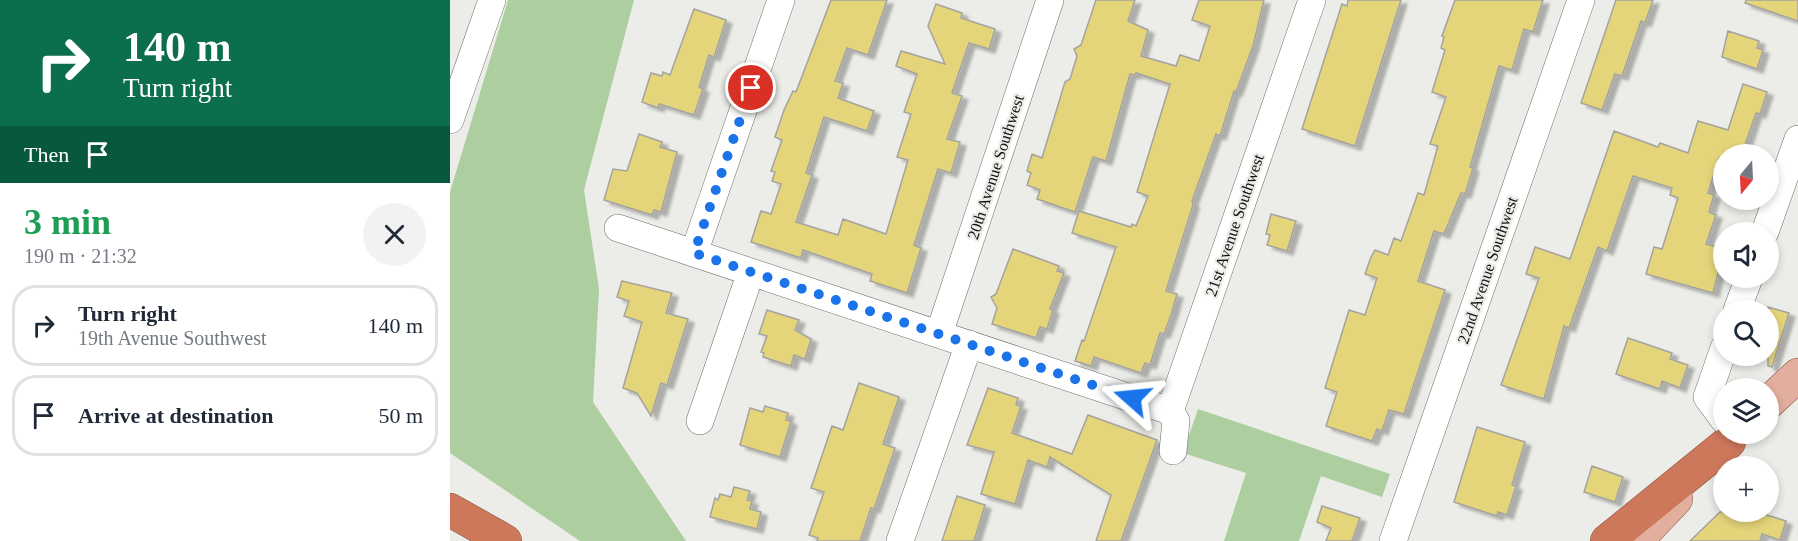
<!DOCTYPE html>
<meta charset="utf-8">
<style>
body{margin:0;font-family:Georgia,serif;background:#f2f2f3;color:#1f2937;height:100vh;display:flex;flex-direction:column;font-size:22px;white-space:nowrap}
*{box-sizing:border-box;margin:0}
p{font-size:20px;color:#747a83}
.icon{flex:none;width:33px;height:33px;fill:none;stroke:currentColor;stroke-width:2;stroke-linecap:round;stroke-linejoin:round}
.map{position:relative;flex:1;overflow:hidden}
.side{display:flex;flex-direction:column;background:#fff;width:450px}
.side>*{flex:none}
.top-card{background:#0b6e4f;color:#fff;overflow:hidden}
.needle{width:39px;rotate:198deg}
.fabs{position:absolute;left:1263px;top:144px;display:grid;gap:12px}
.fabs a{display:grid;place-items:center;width:66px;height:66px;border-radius:50%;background:#fff;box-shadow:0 3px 9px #0003;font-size:30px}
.pin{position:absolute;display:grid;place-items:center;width:51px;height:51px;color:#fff;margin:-26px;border:3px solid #fff;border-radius:50%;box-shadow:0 2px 6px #0007}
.me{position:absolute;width:66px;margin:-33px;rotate:288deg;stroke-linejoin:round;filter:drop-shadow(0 0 4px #0008)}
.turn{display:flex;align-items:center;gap:21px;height:126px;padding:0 24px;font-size:27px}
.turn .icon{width:78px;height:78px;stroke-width:2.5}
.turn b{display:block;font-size:42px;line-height:51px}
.then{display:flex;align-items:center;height:57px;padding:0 24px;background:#0003;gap:12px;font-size:22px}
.round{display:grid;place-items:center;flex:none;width:63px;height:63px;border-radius:32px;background:#f2f2f3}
.overview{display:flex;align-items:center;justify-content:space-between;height:102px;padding:0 24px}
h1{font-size:36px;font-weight:700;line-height:45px;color:#1e9e55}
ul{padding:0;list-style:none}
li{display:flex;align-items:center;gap:18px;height:81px;margin:0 12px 9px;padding:0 12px;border:3px solid #e0e1e3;border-radius:24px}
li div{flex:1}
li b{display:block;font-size:22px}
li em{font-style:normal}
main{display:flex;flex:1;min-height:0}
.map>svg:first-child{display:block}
</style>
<main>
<section class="side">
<div class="top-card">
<div class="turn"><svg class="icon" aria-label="right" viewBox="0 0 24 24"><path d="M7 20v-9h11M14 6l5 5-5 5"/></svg><div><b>140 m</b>Turn right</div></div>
<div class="then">Then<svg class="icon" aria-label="arrive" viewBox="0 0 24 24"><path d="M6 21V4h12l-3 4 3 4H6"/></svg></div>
</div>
<div class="overview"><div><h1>3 min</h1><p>190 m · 21:32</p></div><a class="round"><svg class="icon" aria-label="close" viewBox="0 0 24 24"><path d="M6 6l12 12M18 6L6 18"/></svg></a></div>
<ul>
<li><svg class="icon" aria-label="right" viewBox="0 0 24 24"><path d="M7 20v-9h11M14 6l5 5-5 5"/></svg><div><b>Turn right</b><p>19th Avenue Southwest</p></div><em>140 m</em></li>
<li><svg class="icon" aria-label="arrive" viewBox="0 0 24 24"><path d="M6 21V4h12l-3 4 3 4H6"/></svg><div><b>Arrive at destination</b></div><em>50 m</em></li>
</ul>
</section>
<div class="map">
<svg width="1348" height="541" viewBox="0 0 1348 541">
<defs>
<filter id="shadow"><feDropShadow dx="6" dy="4" stdDeviation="1.5" flood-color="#0004"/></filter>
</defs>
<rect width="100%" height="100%" fill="#ecece8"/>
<!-- green -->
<path fill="#adce9f" d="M58 0H184L134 190 149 289 143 402 236 541H130L0 453V192Z
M748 409 940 474 932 497 871 476 849 541H774L796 473 733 453Z"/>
<!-- building -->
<path fill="#e5d57a" stroke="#a4a3a0" stroke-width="1.5" filter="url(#shadow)" d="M381 0H437L418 55 397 48 385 81 393 83 388 98 424 111 417 131 374 117 356 173 362 175 346 222 388 235 393 219 436 234 458 160 447 157 461 114 454 112 467 74 446 66 451 51 495 64 478 26 486 4 512 13 511 18 545 29 539 49 519 43 502 93 512 96 497 139 510 142 501 173 488 169 464 245 471 248 457 293 420 281 422 274 353 250 351 258 301 242 311 211 321 214 331 184 322 181 325 172 321 171 332 140 325 137 334 110 343 91 346 92Z
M646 0H685L678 21 698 30 691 56 726 66 730 55 749 61 760 26 742 20 749 0H814L803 46 786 92 784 91 770 136 766 134 742 201 743 205 716 291 727 294 722 312 714 334 710 333 700 365 695 363 691 373 644 357 641 366 625 361 632 340 634 341 666 247 622 233 629 211 681 227 682 224 686 226 698 196 687 192 720 84 686 73 685 75 680 74 656 161 643 157 625 212 587 199 590 190 577 185 581 173 577 171 582 154 592 158 615 82 620 79 627 56 624 49 631 45Z
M898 0H951L905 146 852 129 892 4 897 6Z
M1005 0H1093L1083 32 1074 29 1062 70 1049 66 1020 167 1023 168 1015 194 1011 193 994 234 984 231 968 281 995 290 954 414 939 410 932 431 927 429 922 441 876 426 887 392 875 388 899 310 915 315 927 278 915 274 921 257 925 250 938 255 944 238 951 241 968 193 974 195 988 146 980 144 996 97 982 92 995 50 991 48 994 37 992 36Z
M1166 0H1203L1195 23 1191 21 1172 76 1165 74 1152 110 1131 103Z
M1296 0H1348V21L1295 3Z
M244 9 276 20 264 57 259 55 249 87 253 89 244 115 209 104 208 108 192 102 201 73 212 76 213 72 220 75Z
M1278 31 1309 41 1307 48 1313 50 1307 69 1272 57Z
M1293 84 1317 92 1310 114 1306 113 1292 154H1274V159L1269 158 1258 193 1264 195 1259 212 1266 215 1256 244 1274 249 1263 293 1196 274 1204 247 1212 249 1228 198 1220 195 1222 188 1183 176 1157 251 1148 247 1119 328 1114 326 1094 399 1051 385 1089 278 1076 274 1085 247 1120 259 1164 131 1208 147 1210 143 1238 153 1248 121 1278 130Z
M189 134 212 142 210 147 227 152 211 212 204 210 202 215 154 200 163 169 177 171Z
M821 214 846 221 837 251 817 245 820 235 816 234Z
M563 249 609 266 607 271 614 273 600 309 603 310 597 329 590 327 586 338 542 324 547 308 541 297 546 294Z
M172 281 222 293 216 313 238 319 217 385 211 383 201 416 187 393 173 388 192 322 174 316 179 301 167 297Z
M1318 307 1339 313 1322 367 1318 366Z
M317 310 349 320 345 330 361 339 355 359 344 355 341 366 313 357 314 353 311 352 317 336 309 334Z
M1178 338 1222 353 1220 359 1238 365 1230 388 1212 381 1210 389 1166 374Z
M409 383 449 397 433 444 445 448 424 509 421 508 410 541H367L368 538 359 535 374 492 361 488 382 426 393 430Z
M538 388 568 398 566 405 571 406 562 433 622 454 638 415 707 440 671 541H646L661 495 600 457 597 467 578 460 565 504 531 494 544 452 517 445Z
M315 406 338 413 336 420 341 421 330 457 290 445 300 408 313 412Z
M1027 427 1075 442 1062 485 1066 486 1057 515 1048 512 1047 516 1004 502Z
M1142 466 1173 477 1165 502 1134 492Z
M284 487 300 491 297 500 302 501 300 509 311 512 307 529 260 517 265 498 268 500 270 494 281 497Z
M507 496 535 505 524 541H492Z
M872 506 910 518 902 541H876L881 528 867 522Z
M1270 512H1307L1336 521 1330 540 1312 534 1310 541H1240Z"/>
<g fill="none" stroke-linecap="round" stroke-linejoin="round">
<!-- minor casing -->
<g stroke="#6e6d6a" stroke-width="28">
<path id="minor" d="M0 120 42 0
M168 228 720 411
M1315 232 1348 139
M244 253 331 0
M1287 310 1299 278
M489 334 600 0
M1274 348 1257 397 1274 420
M250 421 301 272
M723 451 726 421 720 411 862 0
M450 541 519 344
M943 541 1131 0"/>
</g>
<!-- major casing -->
<g stroke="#8c5440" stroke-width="34">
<path id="major" d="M1318 403 1348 375
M1186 541 1226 499"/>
</g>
<!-- highway casing -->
<g stroke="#8c5440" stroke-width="34">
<path id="highway" d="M0 510 55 541
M1157 541 1279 442"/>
</g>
<!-- minor -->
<use href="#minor" stroke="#fff" stroke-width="27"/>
<!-- major -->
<use href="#major" stroke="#e2ae9d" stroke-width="33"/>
<!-- highway -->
<use href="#highway" stroke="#ce785b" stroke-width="33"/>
</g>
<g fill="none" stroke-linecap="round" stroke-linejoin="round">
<!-- route -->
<path stroke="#1a73e8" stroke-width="10" stroke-dasharray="0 18" d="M301 88 244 253 682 398"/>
</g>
<g text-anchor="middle" stroke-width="4.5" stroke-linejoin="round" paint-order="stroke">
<!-- street labels -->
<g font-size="16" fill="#10100f" stroke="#ecece8">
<text transform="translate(545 167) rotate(-72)" y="6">20th Avenue Southwest</text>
<text transform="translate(784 225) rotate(-71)" y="6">21st Avenue Southwest</text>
<text transform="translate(1037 270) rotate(-71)" y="6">22nd Avenue Southwest</text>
</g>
</g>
</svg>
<div class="fabs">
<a><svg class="needle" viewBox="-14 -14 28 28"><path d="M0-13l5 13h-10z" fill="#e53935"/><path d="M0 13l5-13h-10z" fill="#747a83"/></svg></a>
<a><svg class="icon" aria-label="sound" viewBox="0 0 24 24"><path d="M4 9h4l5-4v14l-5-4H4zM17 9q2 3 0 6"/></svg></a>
<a><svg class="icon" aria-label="search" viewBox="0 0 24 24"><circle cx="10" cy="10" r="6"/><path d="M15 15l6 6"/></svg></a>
<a><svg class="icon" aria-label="layers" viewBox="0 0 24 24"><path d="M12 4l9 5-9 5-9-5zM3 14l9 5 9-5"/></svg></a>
<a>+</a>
</div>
<div class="pin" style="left:301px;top:88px;background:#d93025"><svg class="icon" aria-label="arrive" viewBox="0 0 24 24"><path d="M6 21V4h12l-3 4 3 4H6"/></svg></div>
<svg class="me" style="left:682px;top:398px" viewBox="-20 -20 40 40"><path d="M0-17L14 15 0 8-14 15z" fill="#1a73e8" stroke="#fff" stroke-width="4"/></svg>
</div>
</main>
